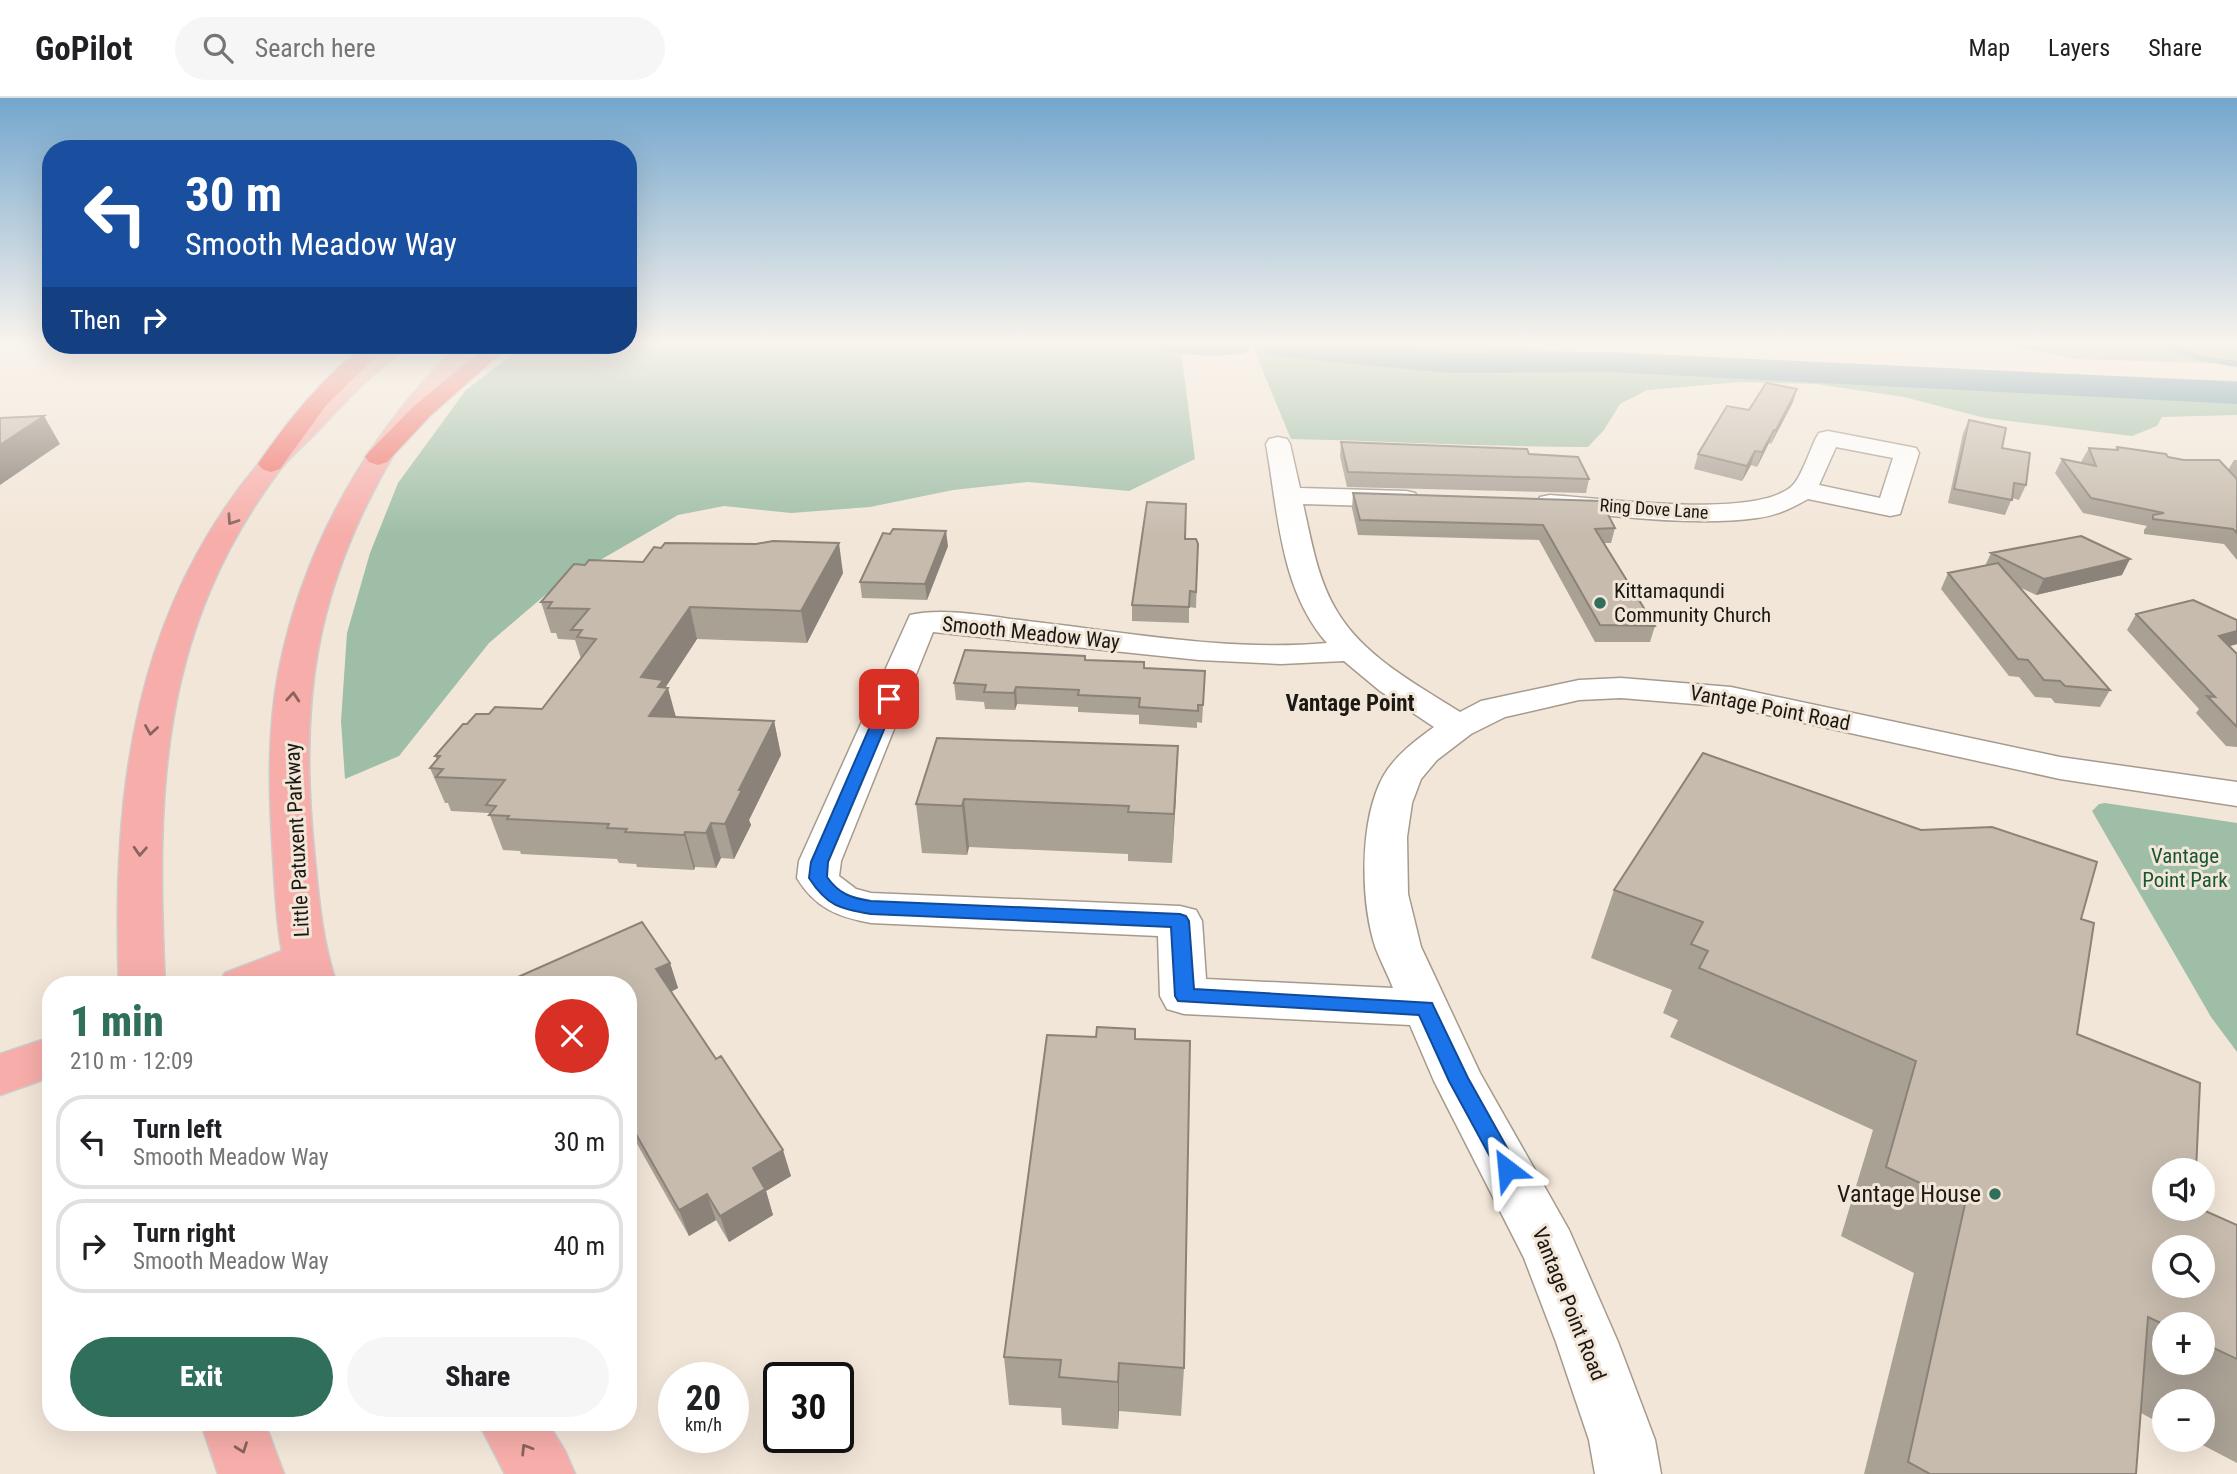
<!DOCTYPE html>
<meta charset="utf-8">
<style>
body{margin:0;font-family:"Roboto Condensed",sans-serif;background:#f6f6f6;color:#202124;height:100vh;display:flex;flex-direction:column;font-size:26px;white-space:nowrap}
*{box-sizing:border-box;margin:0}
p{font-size:23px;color:#757577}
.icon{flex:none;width:38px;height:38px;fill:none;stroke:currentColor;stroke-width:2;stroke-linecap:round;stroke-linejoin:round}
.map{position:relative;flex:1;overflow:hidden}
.panel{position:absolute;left:42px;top:878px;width:595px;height:455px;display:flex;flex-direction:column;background:#fff;border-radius:28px;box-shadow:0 7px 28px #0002}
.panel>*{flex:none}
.hud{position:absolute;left:42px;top:42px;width:595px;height:214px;border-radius:28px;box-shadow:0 7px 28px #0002;background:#1a4fa0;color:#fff;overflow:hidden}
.fabs{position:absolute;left:2152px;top:1060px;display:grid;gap:14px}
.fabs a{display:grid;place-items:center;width:63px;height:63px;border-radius:50%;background:#fff;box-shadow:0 7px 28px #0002;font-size:35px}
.speed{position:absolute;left:658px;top:1264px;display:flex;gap:14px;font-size:35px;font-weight:700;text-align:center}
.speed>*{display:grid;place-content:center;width:91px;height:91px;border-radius:50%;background:#fff;box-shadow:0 7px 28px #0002;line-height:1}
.speed small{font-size:18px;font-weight:400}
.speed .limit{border:4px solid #111;border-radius:10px;background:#fff;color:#111}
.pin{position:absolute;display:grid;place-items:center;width:60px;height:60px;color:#fff;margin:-30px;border-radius:14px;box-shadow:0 4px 10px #0006}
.me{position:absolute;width:77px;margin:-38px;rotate:331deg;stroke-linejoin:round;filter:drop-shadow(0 0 5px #0008)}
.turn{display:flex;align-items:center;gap:24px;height:147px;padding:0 28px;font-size:32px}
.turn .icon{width:91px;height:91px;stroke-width:2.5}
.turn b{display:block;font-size:49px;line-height:60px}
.then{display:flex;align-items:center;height:66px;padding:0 28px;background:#0003;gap:14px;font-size:26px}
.round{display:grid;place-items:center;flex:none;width:74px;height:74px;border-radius:37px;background:#f6f6f6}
.head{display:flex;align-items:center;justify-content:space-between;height:119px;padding:0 28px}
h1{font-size:42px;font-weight:800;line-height:52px;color:#306f5b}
.button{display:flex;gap:14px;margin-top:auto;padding:14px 28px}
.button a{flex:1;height:80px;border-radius:42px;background:#306f5b;color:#fff;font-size:28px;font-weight:800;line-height:80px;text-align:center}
.button a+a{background:#f6f6f6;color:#202124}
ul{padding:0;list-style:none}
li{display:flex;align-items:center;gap:21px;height:94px;margin:0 14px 10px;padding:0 14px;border:4px solid #e0e0e0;border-radius:28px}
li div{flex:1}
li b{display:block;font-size:26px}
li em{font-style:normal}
header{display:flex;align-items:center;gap:42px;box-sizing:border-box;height:98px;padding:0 35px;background:#fff;border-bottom:2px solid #e0e0e0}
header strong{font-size:33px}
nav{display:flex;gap:38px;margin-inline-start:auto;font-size:24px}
.search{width:490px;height:63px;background:#f6f6f6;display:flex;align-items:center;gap:18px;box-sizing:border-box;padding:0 24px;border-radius:38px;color:#757577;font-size:26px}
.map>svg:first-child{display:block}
</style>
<header>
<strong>GoPilot</strong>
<div class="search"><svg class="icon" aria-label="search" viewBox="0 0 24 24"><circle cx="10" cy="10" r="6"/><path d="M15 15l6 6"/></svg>Search here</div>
<nav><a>Map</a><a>Layers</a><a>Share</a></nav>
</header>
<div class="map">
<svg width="2237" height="1376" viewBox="0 0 2237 1376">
<rect width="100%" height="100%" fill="#f2e6d8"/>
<!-- green -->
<path fill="#9ebea7" d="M628 245H1180L1195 361 1129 393 1028 384 953 392 870 409 791 415 724 408 678 417 557 487 489 545 399 658 345 681 341 623 347 535 370 455 398 385 466 292 525 247Z
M1253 245H1452L1651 259 2237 283V317L2162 319 2157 328 2132 338 1985 320 1904 299 1816 286 1741 284 1647 292 1620 306 1604 332 1588 349C1489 349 1390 343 1291 341L1252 247Z
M2014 245H2237V266L2077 261 2016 249Z
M2105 705 2237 725V954L2211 919 2092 713 2099 706Z"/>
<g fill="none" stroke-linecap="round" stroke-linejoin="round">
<!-- stream -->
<path stroke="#6392a5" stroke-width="6" d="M2164 245 2200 260 2237 266"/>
<!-- river -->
<path fill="#6392a5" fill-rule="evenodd" d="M1159 245H1250L1252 247 1247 254C1222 260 1189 258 1164 252Z
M1265 245H1346L1451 255 1608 254 2237 284V306L1608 274 1451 275 1279 259 1267 256 1262 249Z"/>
<!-- minor casing -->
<g stroke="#a69a8d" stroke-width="3">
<path id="minor" d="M1828 333 1916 350 1919 355 1900 416 1890 418 1808 401C1792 410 1776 418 1757 420 1693 429 1615 417 1550 413L1540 411 1536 405 1540 399 1550 397C1602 400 1755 422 1792 388 1801 380 1810 352 1816 340L1819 335ZM1836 349 1893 360 1880 400 1819 387Z
M1278 339 1287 341 1290 346 1300 390 1406 393 1415 395 1419 401 1415 407 1406 409 1303 406C1311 441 1317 479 1335 510 1361 557 1416 586 1460 614L1481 603 1579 582 1621 580 1731 589 2060 659 2237 684V708L2060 681 1731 609 1621 600 1579 602 1505 619 1471 636 1437 662 1421 681 1412 705 1407 739 1408 796 1421 849 1480 975 1569 1132 1618 1244 1655 1342 1661 1376H1595L1589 1342 1556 1244 1524 1160 1434 983 1410 927 1184 916 1167 911 1160 898 1158 838 871 825C838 819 815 810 797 780L799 763 910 517C943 509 993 519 1027 523 1126 534 1227 554 1327 545 1280 492 1278 413 1266 346L1269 341ZM933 534 1199 562 1281 566 1344 563 1380 593 1434 629C1416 642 1396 657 1384 677 1359 721 1360 804 1376 851 1381 864 1388 877 1393 890L1206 881 1202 823 1196 812 1180 808 871 795 856 791 839 778 841 763Z"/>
</g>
<!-- major casing -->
<g stroke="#cdcccb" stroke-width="3">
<path id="major" d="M384 247H407C399 259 383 268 372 278 352 296 334 316 316 335 304 347 290 359 279 373 159 534 156 695 165 887H119C112 694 133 512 264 359 276 346 289 334 302 322 328 295 354 269 384 247Z
M459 247H481C472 260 459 270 448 281 428 303 410 328 395 354 314 491 298 606 315 762 319 804 323 847 337 887H218L225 875 282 853C276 822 275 790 273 758 269 697 267 633 279 572 303 450 369 332 459 247Z
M51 939V979L0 997V956Z
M201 1325H265L284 1376H218Z
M479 1325H548L565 1353 575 1376H505Z"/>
</g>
<!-- highway casing -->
<g stroke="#cdcccb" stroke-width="3">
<path id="highway" d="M365 247H388L327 306 280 371 271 374 262 371 258 366C289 321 322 280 365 247Z
M488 247H510L430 318 387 364 378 367 369 364 365 359 369 354 414 308Z"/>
</g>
<!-- minor -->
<use href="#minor" fill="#fff" fill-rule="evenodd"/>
<!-- major -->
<use href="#major" fill="#f7aeaa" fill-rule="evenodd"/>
<!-- highway -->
<use href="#highway" fill="#f17871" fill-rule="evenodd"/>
</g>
<!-- wall -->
<path fill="#aaa195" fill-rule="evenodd" d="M1797 291 1793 304 1771 346 1769 345 1757 369 1751 367 1742 383 1694 371 1698 356 1749 312Z
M1969 322 2002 350 2026 387 2019 402 2012 400 2005 417 1948 405 1963 335Z
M1341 344 1529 356 1589 381 1586 395 1347 389 1340 358Z
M2117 349 2228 372 2234 362H2237V462L2224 446 2144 436V432L2147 428 2083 415 2055 375 2062 361 2081 364 2089 350 2115 352Z
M1353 395 1615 430 1611 445H1604L1655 528 1650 544H1595L1539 442 1358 437 1352 410Z
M1185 441 1198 446 1196 510 1189 509V525L1132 523V507Z
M948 448 927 502 862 500 860 484Z
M1991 455 2122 477 2036 497 2019 489 2110 592 2100 609 2055 605 2051 600 2035 599 2019 579 2009 578 1941 491 1948 475 1985 468Z
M843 475 807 545 697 541 665 590 676 619 774 623 781 657 749 722 751 727 734 761 721 760 716 770 695 769 694 772 637 769 636 766 619 765 617 761 521 756 520 753 503 752 489 715 451 713 448 705H445L430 670 437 662 435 658 467 626 489 616 542 611 581 561 575 542 558 541 556 535H551L541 504Z
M2136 516 2237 522V546L2229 548 2237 556V649L2226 648 2196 615 2199 611 2127 532Z
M1085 562 1144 571 1205 573 1202 625 1197 624V630L1139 626V617L1078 614V609L1017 606 1015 612 985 611 984 604 956 602 954 585Z
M937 640 1176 695 1172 765 1128 763V756L969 749 967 757 922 755 916 706Z
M1614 792 2081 821 2077 936 2165 1111 2237 1127V1365L2193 1342H2203V1304H2165V1328L2141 1315 2136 1376H1864L1914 1175 1841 1138 1873 1032 1670 939 1678 922 1663 915 1672 892 1591 860ZM2165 1227H2203V1265H2165Z
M670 865 678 890 671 894 791 1078 766 1093 773 1117 729 1144 716 1122 689 1138 632 1037 628 1039V887H522L518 879Z
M1135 941 1184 1270 1181 1318 1119 1313 1118 1331 1062 1327 1061 1310 1009 1307 1004 1259Z"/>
<!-- shaded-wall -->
<path fill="#8b8379" d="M1797 291 1793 304 1771 346 1776 332Z
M44 318 60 346 0 387V347Z
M1774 332 1769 345 1757 369 1762 354Z
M1755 353 1751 367 1742 383 1747 368Z
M946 433 948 448 927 502 925 486Z
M839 445 843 475 807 545 801 513Z
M2130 461 2122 477 2036 497 2044 481Z
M690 509 697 541 665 590H668L677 623 649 618 641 579Z
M2237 533V546L2208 555 2219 538Z
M1016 589 1017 606 1015 612 1014 595Z
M774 623 781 657 749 722 751 727 734 761 725 726 739 692Z
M1178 648 1176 695 1172 765 1174 716Z
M964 701 969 749 967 757 962 708Z
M711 725 721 760 716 770 706 735Z
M685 734 695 769 694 772 684 737Z
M670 865 678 890 664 897 656 871Z
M628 1026 632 1037 628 1039Z
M783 1052 791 1078 766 1093 773 1117 729 1144 720 1118 753 1070Z
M707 1096 716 1122 689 1138 679 1112Z
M1119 1265V1313L1118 1331V1284Z"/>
<!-- building -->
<path fill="#c6bbad" stroke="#8b8379" stroke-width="2" fill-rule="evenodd" d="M1766 285 1797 291 1776 332H1774L1762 354 1755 353 1747 368 1698 356 1727 308 1749 312Z
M44 318 0 347V320Z
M1969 322 2006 330 2002 350 2030 355 2026 387 2014 385 2012 402 1954 391Z
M1341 344 1527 351 1529 356 1578 359 1589 381 1348 374Z
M2117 349 2166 356 2168 359 2184 362H2219L2237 381V435L2233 431 2153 421V417L2164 415 2091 400 2062 361 2096 368 2089 350 2118 352Z
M1353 395 1601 403 1615 430 1595 431 1655 528 1600 527 1543 427 1360 422Z
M1147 404 1186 406 1185 441H1196L1198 446 1196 494 1190 493 1189 509 1132 507Z
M893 431 946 433 925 486 860 484 883 435 890 436Z
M2081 438 2130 461 2044 481 1991 455Z
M773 443 839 445 801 513 690 509 641 579 663 582 658 589 668 590 649 618 774 623 739 692H742L725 726 711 725 706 735 685 734 684 737 625 734 627 731 607 730 609 726 507 721 509 718 489 717 496 708 486 707 505 682 436 679 443 671 430 670 440 658H435L463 626H467L476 616H489L495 609 542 611 596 541 577 539 582 532H571L589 511 548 510 552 504H541L574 466 585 467 589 462 643 464 654 449 661 450 665 445 756 446Z
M1998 465 2110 592 2065 588 2060 583 2044 582 2028 562 2018 561 1948 475Z
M2193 502 2237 522V533L2219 538 2237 556V629L2207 598 2215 599 2136 516Z
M965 552 1085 558V562L1144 564V570L1205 573 1203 607H1198V613L1139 609 1140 600 1078 597 1079 592 1016 589 1014 595 984 594 986 587 954 585Z
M937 640 1178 648 1174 716 1128 714 1129 708 964 701 962 708 916 706Z
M1703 655 1921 732 1992 729 2097 764 2081 821 2094 825 2077 936 2200 985 2196 1073H2165V1111H2201L2237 1127V1261L2203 1245V1227H2165L2148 1219 2136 1376H1930L1908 1364 1965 1106 1886 1069 1916 963 1699 870 1708 853 1691 846 1703 824 1614 792ZM2165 1150H2203V1188H2165Z
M642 824 670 865 656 871 716 961 721 958 783 1052 753 1070 765 1091 720 1118 707 1096 679 1112 628 1022V887H523L518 879Z
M1097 929 1135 931V941L1190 943 1184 1270 1119 1265 1118 1284 1059 1279 1061 1262 1004 1259 1047 937 1096 939Z"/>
<!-- one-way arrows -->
<defs><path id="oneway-chevron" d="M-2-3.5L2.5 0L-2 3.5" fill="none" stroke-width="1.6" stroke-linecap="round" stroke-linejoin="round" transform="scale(1.75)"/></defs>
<g stroke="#8a635e">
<use href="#oneway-chevron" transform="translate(232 422) rotate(124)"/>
<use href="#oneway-chevron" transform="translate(293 599) rotate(-85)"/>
<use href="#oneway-chevron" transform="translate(151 632) rotate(99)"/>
<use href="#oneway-chevron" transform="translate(140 753) rotate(93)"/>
<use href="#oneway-chevron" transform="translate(242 1350) rotate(70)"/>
<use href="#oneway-chevron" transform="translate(526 1351) rotate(-122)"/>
</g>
<!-- sky -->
<linearGradient id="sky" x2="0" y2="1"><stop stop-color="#73a6cd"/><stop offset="0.56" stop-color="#f9f4ed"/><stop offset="1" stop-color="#f9f4ed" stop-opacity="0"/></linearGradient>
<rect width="2237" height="438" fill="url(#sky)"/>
<!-- route -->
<path fill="#1a73e8" stroke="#114b97" stroke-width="2" d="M889 596 897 601 828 764 827 779C839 796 851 800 871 803L1180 816 1186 818 1189 823 1194 891 1432 905 1468 980 1515 1064 1519 1071 1515 1077 1507 1080 1500 1077 1449 983 1419 917 1178 903 1175 898 1171 829 871 816C840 811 827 808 809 780L811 764 882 601Z"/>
<!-- markers -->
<g fill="#306f5b" stroke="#f2e6d8" stroke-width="2.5">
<circle cx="1600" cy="505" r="7"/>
<circle cx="1995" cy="1096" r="7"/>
</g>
<g text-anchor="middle" stroke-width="6" stroke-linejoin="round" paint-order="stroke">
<!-- far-street labels -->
<g font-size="18" fill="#1c1813" stroke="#f2e6d8">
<text transform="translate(1654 411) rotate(4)" y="6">Ring Dove Lane</text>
</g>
<!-- poi labels -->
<g font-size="21" fill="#1c1813" stroke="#f2e6d8" text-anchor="start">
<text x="1614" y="500">Kittamaqundi<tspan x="1614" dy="24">Community Church</tspan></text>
</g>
<!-- street labels -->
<g font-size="21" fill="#1c1813" stroke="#f2e6d8">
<text transform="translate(1031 535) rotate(6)" y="7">Smooth Meadow Way</text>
<text transform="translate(1770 610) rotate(11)" y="7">Vantage Point Road</text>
<text transform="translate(297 742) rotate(-93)" y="7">Little Patuxent Parkway</text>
<text transform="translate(1569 1206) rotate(68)" y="7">Vantage Point Road</text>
</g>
<!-- park labels -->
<g font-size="21" fill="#175733" stroke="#f2e6d8">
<text x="2185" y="765">Vantage<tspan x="2185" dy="24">Point Park</tspan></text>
</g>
<!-- neighbourhood labels -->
<g font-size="23" font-weight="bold" fill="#1c1813" stroke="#f2e6d8">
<text x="1350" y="613">Vantage Point</text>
</g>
<!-- near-poi labels -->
<g font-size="24" fill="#1c1813" stroke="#f2e6d8" text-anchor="end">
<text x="1981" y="1104">Vantage House</text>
</g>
</g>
</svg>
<div class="fabs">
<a><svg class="icon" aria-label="sound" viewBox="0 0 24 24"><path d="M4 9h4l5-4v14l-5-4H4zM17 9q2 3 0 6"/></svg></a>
<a><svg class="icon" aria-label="search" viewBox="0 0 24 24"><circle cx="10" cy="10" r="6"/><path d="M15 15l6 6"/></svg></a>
<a>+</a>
<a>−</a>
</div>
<div class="speed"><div>20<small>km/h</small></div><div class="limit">30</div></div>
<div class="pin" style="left:889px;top:601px;background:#d93025"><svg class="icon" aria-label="arrive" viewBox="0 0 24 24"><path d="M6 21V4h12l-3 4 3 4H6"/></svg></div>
<svg class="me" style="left:1507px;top:1071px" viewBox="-20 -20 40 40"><path d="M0-17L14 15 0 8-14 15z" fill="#1a73e8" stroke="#fff" stroke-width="4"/></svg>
<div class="hud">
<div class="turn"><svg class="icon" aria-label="left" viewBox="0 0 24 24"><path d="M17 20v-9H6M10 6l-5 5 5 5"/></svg><div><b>30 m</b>Smooth Meadow Way</div></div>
<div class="then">Then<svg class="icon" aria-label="right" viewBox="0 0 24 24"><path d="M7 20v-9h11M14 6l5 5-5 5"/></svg></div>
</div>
<section class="panel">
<div class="head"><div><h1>1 min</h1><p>210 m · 12:09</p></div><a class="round" style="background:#d93025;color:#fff"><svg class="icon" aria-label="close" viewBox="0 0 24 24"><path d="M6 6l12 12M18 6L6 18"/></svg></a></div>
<ul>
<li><svg class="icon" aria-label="left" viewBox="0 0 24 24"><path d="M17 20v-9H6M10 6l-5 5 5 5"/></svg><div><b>Turn left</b><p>Smooth Meadow Way</p></div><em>30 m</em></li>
<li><svg class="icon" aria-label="right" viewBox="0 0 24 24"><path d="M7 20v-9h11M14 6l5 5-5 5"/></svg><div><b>Turn right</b><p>Smooth Meadow Way</p></div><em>40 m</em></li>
</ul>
<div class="button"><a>Exit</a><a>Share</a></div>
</section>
</div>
